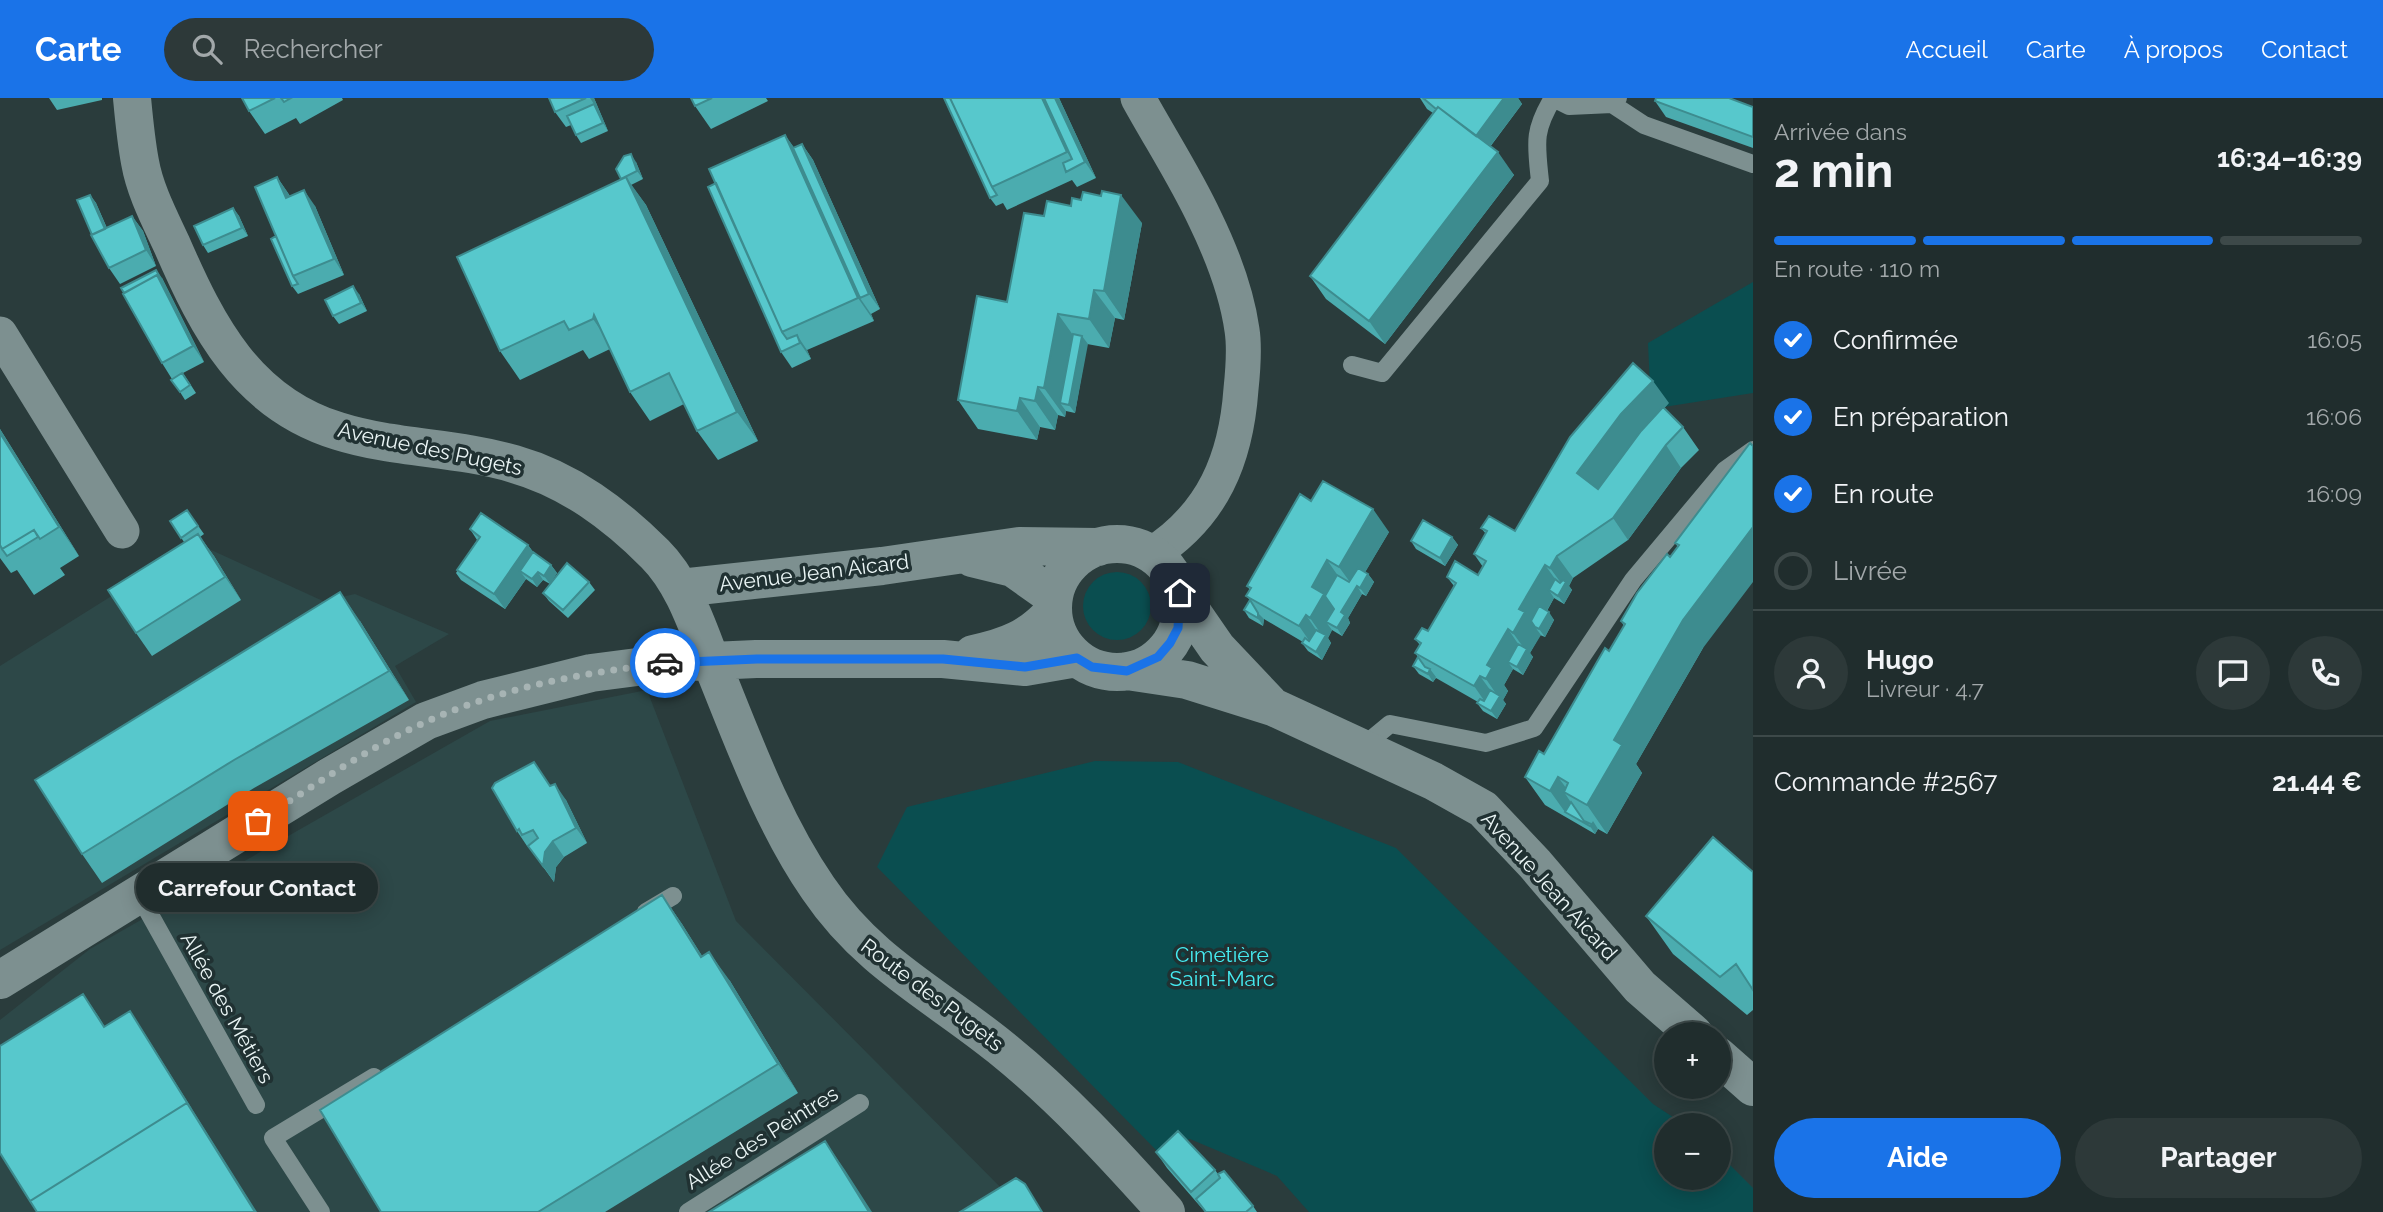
<!DOCTYPE html>
<html lang="fr">
<meta charset="utf-8">
<style>
body{margin:0;font-family:Raleway,sans-serif;background:#2d3939;color:#f1f3f6;height:100vh;display:flex;flex-direction:column;font-size:26px;white-space:nowrap}
*{box-sizing:border-box;margin:0}
p{font-size:23px;color:#a2a8aa}
.icon{flex:none;width:38px;height:38px;fill:none;stroke:currentColor;stroke-width:2;stroke-linecap:round;stroke-linejoin:round}
.map{position:relative;flex:1;overflow:hidden}
.drawer{display:flex;flex-direction:column;background:#202d2d;width:630px}
.drawer>*{flex:none}
.controls{position:absolute;left:1654px;top:924px;display:grid;gap:14px}
.controls a{display:grid;place-items:center;width:77px;height:77px;border-radius:50%;background:#202d2d;box-shadow:0 4px 18px #0003,0 0 0 2px #3d4949;font-size:35px}
.pin{position:absolute;display:grid;place-items:center;width:60px;height:60px;color:#fff;margin:-30px;border-radius:14px;box-shadow:0 4px 10px #0006}
.courier{position:absolute;display:grid;place-items:center;width:70px;height:70px;margin:-35px;border:5px solid #1a73e8;border-radius:50%;background:#fff;color:#222;box-shadow:0 2px 9px #0007}
.bubble{position:absolute;height:49px;border-radius:24px;background:#202d2d;box-shadow:0 4px 18px #0003,0 0 0 2px #3d4949;font-size:23px;font-weight:700;line-height:49px;text-align:center}
.summary em{font-style:normal;font-weight:700}
.summary div{display:flex;flex-direction:column-reverse}
.summary{display:flex;align-items:center;justify-content:space-between;height:119px;padding:0 21px}
h1{font-size:46px;font-weight:700;line-height:52px}
.bar{display:grid;grid-template-columns:repeat(4,1fr);gap:10px 7px;align-content:center;height:84px;padding:0 21px}
.bar i{height:9px;border-radius:5px;background:#3d4949}
.bar .selected{background:#1a73e8}
.bar p{grid-column:span 4}
.line{display:flex;align-items:center;gap:18px;padding:0 21px;border-top:2px solid #3d4949}
.line div{flex:1}
.round{display:grid;place-items:center;flex:none;width:74px;height:74px;border-radius:37px;background:#2d3939}
ol{padding:0 21px;list-style:none}
li{display:flex;align-items:center;gap:21px;height:77px}
li p{margin-inline-start:auto}
li .icon{padding:7px;border-radius:50%;background:#1a73e8;color:#fff;stroke-width:4}
li:last-child{color:#a2a8aa}
li i{width:38px;height:38px;border:4px solid #3d4949;border-radius:50%}
.primary-button{display:flex;gap:14px;margin-top:auto;padding:14px 21px}
.primary-button a{flex:1;height:80px;border-radius:42px;background:#1a73e8;color:#fff;font-size:28px;font-weight:700;line-height:80px;text-align:center}
.primary-button a+a{background:#2d3939;color:#f1f3f6}
header{display:flex;align-items:center;gap:42px;box-sizing:border-box;height:98px;padding:0 35px;background:#1a73e8;color:#fff}
header strong{font-size:33px}
nav{display:flex;gap:38px;margin-inline-start:auto;font-size:24px}
.search{width:490px;height:63px;background:#2d3939;display:flex;align-items:center;gap:18px;box-sizing:border-box;padding:0 24px;border-radius:38px;color:#a2a8aa;font-size:26px}
main{display:flex;flex:1;min-height:0}
.map>svg:first-child{display:block}
</style>
<header>
<strong>Carte</strong>
<div class="search"><svg class="icon" aria-label="search" viewBox="0 0 24 24"><circle cx="10" cy="10" r="6"/><path d="M15 15l6 6"/></svg>Rechercher</div>
<nav><a>Accueil</a><a>Carte</a><a>À propos</a><a>Contact</a></nav>
</header>
<main>
<div class="map">
<svg width="1753" height="1114" viewBox="0 0 1753 1114">
<rect width="100%" height="100%" fill="#2a3c3c"/>
<!-- built -->
<path fill="#2d4848" d="M196 445 323 503 355 496 449 536 395 568 416 604 0 852V568Z
M647 592 736 823 1025 1114H0V922L90 851 490 623Z"/>
<!-- green -->
<path fill="#0a4e50" d="M1753 184V295L1651 311 1648 245Z
M1083 508a34 34 0 1 1 68 0a34 34 0 1 1-68 0Z
M1095 663 1178 664 1396 750 1653 1006 1685 1027H1666V1080H1718L1719 1056 1753 1090V1114H1309L1277 1078 1190 1041 1158 1054 877 769 907 709Z"/>
<g fill="none" stroke-linecap="round" stroke-linejoin="round">
<!-- lane -->
<path stroke="#7d9090" stroke-width="18" d="M1553 0 1569 8 1612 6 1618 0
M1612 6 1644 27 1753 66
M1352 267 1382 275 1540 83C1536 45 1533 33 1553 0
M1361 650 1390 626 1486 645 1534 630 1633 482 1725 372 1753 352
M139 797 256 1007
M646 814 673 798
M321 1114 273 1040 374 979
M688 1114 860 1005"/>
<!-- street -->
<path stroke="#7d9090" stroke-width="35" d="M1138 0C1160 40 1186 80 1205 121 1221 154 1237 196 1242 232 1245 251 1243 272 1241 291 1236 361 1213 417 1152 456
M0 236 122 433"/>
<!-- secondary -->
<path stroke="#7d9090" stroke-width="38" d="M132 0C134 21 136 43 140 64 145 93 160 121 172 147 208 230 247 305 338 333 395 351 457 349 514 366 570 382 615 416 655 456 687 488 700 538 717 578 746 650 774 726 818 790 868 864 933 895 1000 949 1061 998 1114 1056 1166 1114
M1053 510a64 64 0 1 1 128 0a64 64 0 1 1-128 0Z
M972 460 1013 470 1054 499
M680 490 882 468 1019 448 1098 449
M1179 495 1217 550 1269 605
M973 556C1007 549 1030 540 1053 514
M1127 573 1187 582 1273 609 1433 683 1483 711 1535 766 1640 889 1694 936
M0 882 329 679 426 623 483 602 591 575 668 565 756 561H943L1025 569 1077 560
M1718 958 1753 989"/>
</g>
<!-- wall -->
<path fill="#4bacaf" d="M49 0H102V2L57 12Z
M242 0H342L343 2 300 26 296 20 265 36 249 13Z
M549 0H594L608 33 581 45 576 37 571 27 566 29 555 14Z
M691 0H766L768 3 711 31 695 8Z
M944 0H1059L1096 80 1077 89 1072 82 1007 112 1003 105 996 108 990 100Z
M1420 0H1518L1522 6 1490 49 1514 77 1385 246 1326 201 1310 178 1433 15 1427 11Z
M1655 3 1753 9V50L1666 19Z
M785 37 794 50 802 46 813 62 880 211 871 216 874 223 807 252 811 261 792 270 781 254 716 85Z
M636 64 643 81 631 87 646 107 758 343 718 362 697 333 684 306 650 323 630 294 610 251 589 261 583 252 520 282 500 253 621 81Z
M277 79 290 98 315 108 344 177 298 196 292 188 276 138Z
M90 97 96 105 107 130 132 118 143 133 156 168 120 186 109 170 92 137Z
M1071 108 1142 125 1124 222 1115 220 1109 250 1087 246 1075 315 1066 313 1065 319 1058 317 1055 332 1040 329 1037 342 978 331 958 302 1007 204 1044 118Z
M233 110 239 118 248 138 208 155 203 147Z
M162 180 204 264 183 275 196 295 185 302 162 265Z
M359 196 367 213 339 226 333 218Z
M1669 305 1664 310 1683 329 1699 352 1681 370 1628 442 1573 480 1569 488 1572 492 1564 506 1554 500 1547 513 1554 522 1545 539 1540 537 1530 555 1533 559 1523 577 1513 571 1504 587 1508 593 1503 602 1506 606 1497 621 1483 613 1477 605 1478 604 1436 580 1433 584 1419 576 1413 568 1418 559 1415 555 1420 547 1415 541 1428 533 1454 488 1447 479 1478 477 1483 469 1474 456 1486 436 1481 430 1515 433Z
M0 331 79 458 60 470 65 477 34 497 17 472 11 475 0 460Z
M1750 345 1703 550 1636 666 1642 675 1607 736 1598 731 1595 736 1545 707 1525 679 1544 656 1609 553 1624 528 1621 523 1678 449 1675 445Z
M1311 403 1389 434 1365 474 1368 476 1374 484 1366 498 1362 496 1348 520 1350 525 1342 538 1332 532 1328 540 1331 545 1322 562 1308 553 1302 545 1303 544 1264 521 1263 528 1249 520 1244 512 1250 502 1246 498 1250 492 1247 488Z
M187 412 204 436 200 439 214 458 241 502 152 558 136 535 184 444 170 423Z
M470 431 528 447 533 454 551 467 557 475 550 486 543 482 537 489 526 481 505 511 461 482 456 475 477 442Z
M1452 439 1458 447 1445 468 1416 451 1411 443Z
M589 484 595 492 568 520 549 503 543 495Z
M360 523 409 602 254 690 102 785 82 756Z
M550 688 566 702 587 745 564 759 556 769 554 784 528 748 529 747 527 748 517 733Z
M1753 774V912L1747 917 1673 856 1646 818Z
M662 797 682 826 702 858 730 883 798 995 605 1114H381Z
M1156 1054 1215 1072 1218 1076 1253 1108 1257 1114H1205L1167 1070Z"/>
<!-- shaded-wall -->
<path fill="#3d8c8f" d="M590 0H594L608 33 603 25 594 6Z
M1042 0H1048L1077 68 1067 54Z
M1055 0H1059L1096 80 1085 64Z
M1504 0H1518L1522 6 1485 55 1474 40Z
M785 37 801 59 860 200 871 216 874 223 858 200Z
M802 46 813 62 880 211 869 196Z
M1498 54 1514 77 1385 246 1369 223Z
M631 56 636 64 643 81 637 73Z
M277 79 288 95 297 116 286 100Z
M626 79 646 107 758 343 737 314Z
M304 92 315 108 344 177 334 161Z
M90 97 96 105 114 147 109 139Z
M1121 97 1142 125 1124 222 1104 193Z
M233 110 239 118 248 138 242 130Z
M132 118 143 133 156 168 146 152Z
M156 172 162 180 204 264 193 248 157 177Z
M353 188 359 196 367 213 361 205Z
M1094 192 1115 220 1109 250 1089 221Z
M1058 216 1078 244 1060 305 1066 313 1065 319 1044 290Z
M594 217 613 250 593 221Z
M797 237 807 252 811 261 800 245Z
M1082 238 1088 246 1075 315 1069 307Z
M1653 283 1669 305 1637 339 1593 398 1577 375 1621 316Z
M1038 289 1058 317 1055 332 1035 303Z
M1020 300 1040 329 1037 342 1017 313Z
M0 331 79 458 59 429 0 335Z
M1666 347 1681 370 1628 442 1613 420Z
M1373 411 1389 434 1357 488 1362 496 1348 520 1350 525 1342 538 1337 530 1341 514 1355 491 1339 469Z
M1753 429V484L1703 550 1636 666 1642 675 1607 736 1587 707 1614 642 1683 522Z
M198 436 214 458 241 502 225 479Z
M1452 439 1458 447 1445 468 1440 460Z
M528 447 539 462 520 473 526 481 505 511 494 496Z
M1557 458 1573 480 1569 488 1572 492 1564 506 1558 498 1564 489 1550 470Z
M1327 462 1343 485 1340 518 1326 524 1332 532 1328 540 1331 545 1322 562 1316 554 1324 540 1310 520 1312 489Z
M551 467 557 475 550 486 544 478Z
M1545 467 1561 489 1549 492 1554 500 1537 530 1535 529 1541 537 1530 555 1533 559 1523 577 1517 569 1526 553 1513 535 1519 511Z
M538 474 543 482 537 489 532 481Z
M1368 476 1374 484 1366 498 1360 490Z
M340 494 360 523 409 602 389 573Z
M1549 514 1554 522 1545 539 1539 531Z
M1258 515 1264 521 1263 528 1258 520Z
M1306 517 1321 539 1315 551 1299 528Z
M1508 531 1523 553 1508 564 1513 571 1504 587 1508 593 1503 602 1506 606 1497 621 1491 613 1499 600 1486 581 1487 567Z
M1430 571 1436 579 1433 584 1428 576Z
M1480 578 1496 600 1490 611 1474 588Z
M1558 679 1572 698 1564 694 1576 712 1565 714 1550 693Z
M555 686 566 702 587 745 576 730Z
M1593 723 1598 731 1595 736 1590 728Z
M553 743 564 759 556 769 554 784 543 768 545 754Z
M662 797 682 826 721 888 701 859Z
M709 854 730 883 798 995 778 966Z
M83 896 99 919 119 952 104 929Z
M130 913 145 936 257 1114H255Z
M825 1043 845 1072 872 1114H869Z"/>
<!-- building -->
<path fill="#57c8cc" stroke="#3d8c8f" stroke-width="2" d="M242 0H275L249 13Z
M281 0H291L284 4Z
M549 0H586L555 14Z
M691 0H712L695 8Z
M944 0H950L992 89 997 97 990 100Z
M950 0H1042L1067 54 992 89Z
M1044 0H1055L1085 64 1066 74 1063 65 1072 61Z
M1423 0H1504L1476 38 1438 9 1436 11Z
M1656 0H1729L1753 9V39L1655 3Z
M594 6 603 25 576 37 567 18Z
M1438 9 1498 54 1369 223 1310 178Z
M785 37 858 200 782 234 709 71Z
M802 46 869 196 860 200 793 50Z
M631 56 637 73 621 81 616 71 624 58Z
M277 79 286 100 304 92 334 161 293 178 255 89Z
M626 79 737 314 697 333 669 275 630 294 594 217 593 221 569 232 564 223 500 253 457 159Z
M716 85 782 234 787 241 797 237 800 245 781 254 708 89Z
M1102 93 1121 97 1104 193 1094 192 1089 221 1058 216 1044 290 1038 289 1035 303 1020 300 1017 313 958 302 977 198 1007 204 1024 115 1044 118 1047 103 1071 108 1072 100 1081 102 1083 94 1101 98Z
M90 97 105 131 92 137 77 102Z
M233 110 242 130 203 147 194 128Z
M132 118 146 152 109 170 91 137Z
M276 138 293 178 298 186 292 188 271 141Z
M156 172 163 185 157 177 124 195 121 190Z
M157 177 193 248 162 265 123 196Z
M353 188 361 205 333 218 325 202Z
M1073 236 1082 238 1069 307 1060 305Z
M1633 265 1653 283 1621 316 1577 375 1598 391 1641 333 1663 309 1683 329 1666 347 1613 420 1557 458 1550 470 1545 467 1519 511 1525 514 1513 535 1508 531 1487 567 1492 570 1486 581 1480 578 1474 588 1415 555 1421 545 1415 541 1422 530 1428 533 1456 485 1447 479 1455 463 1478 477 1486 463 1474 456 1487 433 1481 430 1489 418 1515 433 1570 339Z
M182 275 190 287 180 294 171 282Z
M0 335 59 429 40 441 34 432 2 451 0 447Z
M1750 345 1753 348V429L1683 522 1614 642 1622 647 1587 707 1564 694 1568 685 1558 679 1550 693 1525 679 1539 653 1544 656 1605 550 1609 553 1625 526 1621 523 1637 495 1667 456 1670 459 1679 447 1675 445Z
M1323 383 1373 411 1339 469 1327 462 1312 489 1324 496 1310 520 1306 517 1299 528 1246 498 1251 490 1247 488 1300 396 1311 403Z
M187 412 198 428 181 440 170 423Z
M481 415 528 447 494 496 457 472 480 439 470 431Z
M1423 422 1452 439 1440 460 1411 443Z
M34 432 38 439 7 458 2 451Z
M198 436 225 479 136 535 108 492Z
M533 454 551 467 544 478 538 474 532 481 520 473Z
M567 465 589 484 563 512 543 495Z
M1358 470 1368 476 1360 490 1357 488 1341 514 1345 517 1337 530 1326 524 1334 511 1325 498 1337 477 1349 484Z
M1555 481 1560 485 1563 482 1566 484 1558 498 1549 492Z
M340 494 389 573 234 662 82 756 35 682Z
M1250 502 1258 515V520L1244 512Z
M1539 508 1549 514 1539 531 1535 529 1531 523Z
M1316 532 1326 537 1316 554 1302 545 1305 540 1309 543Z
M1518 546 1527 551 1517 569 1508 564Z
M1418 559 1425 569 1430 571 1428 576 1413 568Z
M1490 592 1500 598 1491 613 1477 605 1480 601 1484 603Z
M534 664 550 688 555 686 576 730 553 743 545 754 543 768 528 748 538 740 533 732 522 737 519 731 517 733 492 690 495 685Z
M1571 704 1584 723 1591 726 1590 728 1565 714Z
M1713 739 1753 774V892L1736 866 1720 879 1646 818Z
M662 797 701 859 709 854 778 966 538 1114H381L320 1012Z
M83 896 104 929 130 913 191 1011 187 1005 30 1103 0 1055V948Z
M187 1005 255 1114H37L30 1103Z
M1178 1033 1215 1072 1191 1094 1156 1054Z
M825 1043 869 1114H709Z
M1224 1073 1253 1108 1246 1114H1206L1196 1101 1220 1080 1218 1076Z
M1016 1080 1025 1086 1042 1114H960Z"/>
<g fill="none" stroke-linecap="round" stroke-linejoin="round">
<!-- done -->
<path stroke="#a7b4b4" stroke-width="7" stroke-dasharray="0 12.6" d="M258 723C313 689 368 649 428 623 503 589 584 575 665 565"/>
<!-- route -->
<path stroke="#1a73e8" stroke-width="9" d="M665 565 757 561H943L1025 569 1077 560 1092 569 1127 573 1158 559 1170 545 1178 530 1180 495"/>
</g>
<g text-anchor="middle" stroke-width="7" stroke-linejoin="round" paint-order="stroke">
<!-- street labels -->
<g font-size="21" fill="#eaf5f5" stroke="#203132">
<text transform="translate(430 351) rotate(12)" y="7">Avenue des Pugets</text>
<text transform="translate(814 475) rotate(-7)" y="7">Avenue Jean Aicard</text>
<text transform="translate(1549 788) rotate(48)" y="7">Avenue Jean Aicard</text>
<text transform="translate(932 897) rotate(37)" y="7">Route des Pugets</text>
<text transform="translate(227 910) rotate(61)" y="7">Allée des Métiers</text>
<text transform="translate(762 1040) rotate(-32)" y="7">Allée des Peintres</text>
</g>
<!-- park labels -->
<g font-size="21" fill="#45ebf1" stroke="#203132">
<text x="1222" y="864">Cimetière<tspan x="1222" dy="24">Saint-Marc</tspan></text>
</g>
</g>
</svg>
<div class="controls">
<a>+</a>
<a>−</a>
</div>
<div class="pin" style="left:258px;top:723px;background:#ea580c"><svg class="icon" aria-label="bag" viewBox="0 0 24 24"><path d="M5 8h14l-1 12H6zM9 8a3 3 0 0 1 6 0"/></svg></div>
<div class="pin" style="left:1180px;top:495px;background:#1f2937"><svg class="icon" aria-label="home" viewBox="0 0 24 24"><path d="M3 11l9-7 9 7M6 9v11h12V9"/></svg></div>
<div class="courier" style="left:665px;top:565px"><svg class="icon" aria-label="car" viewBox="0 0 24 24"><path d="M5 17H2v-5l4-1 3-4h7l3 4 3 1v5h-3M9 17h6M6 11h13"/><circle cx="7" cy="17" r="2"/><circle cx="17" cy="17" r="2"/></svg></div>
<div class="bubble" style="left:136px;top:765px;width:242px">Carrefour Contact</div>
</div>
<section class="drawer">
<div class="summary"><div><h1>2 min</h1><p>Arrivée dans</p></div><em>16:34–16:39</em></div>
<div class="bar"><i class="selected"></i><i class="selected"></i><i class="selected"></i><i></i><p>En route · 110 m</p></div>
<ol>
<li><svg class="icon" aria-label="check" viewBox="0 0 24 24"><path d="M5 12l5 5 9-10"/></svg>Confirmée<p>16:05</p></li>
<li><svg class="icon" aria-label="check" viewBox="0 0 24 24"><path d="M5 12l5 5 9-10"/></svg>En préparation<p>16:06</p></li>
<li><svg class="icon" aria-label="check" viewBox="0 0 24 24"><path d="M5 12l5 5 9-10"/></svg>En route<p>16:09</p></li>
<li><i></i>Livrée</li>
</ol>
<div class="line" style="height:126px"><a class="round"><svg class="icon" aria-label="person" viewBox="0 0 24 24"><circle cx="12" cy="8" r="4"/><path d="M4 21q1-7 8-7t8 7"/></svg></a><div><b>Hugo</b><p>Livreur · 4.7</p></div><a class="round"><svg class="icon" aria-label="chat" viewBox="0 0 24 24"><path d="M4 5h16v11H9l-5 4z"/></svg></a><a class="round"><svg class="icon" aria-label="phone" viewBox="0 0 24 24"><path d="M5 4h4l2 5-3 2q2 4 5 5l2-3 5 2v4C11 20 4 13 5 4z"/></svg></a></div>
<div class="line" style="height:91px"><div>Commande #2567</div><b>21.44 €</b></div>
<div class="primary-button"><a>Aide</a><a>Partager</a></div>
</section>
</main>
